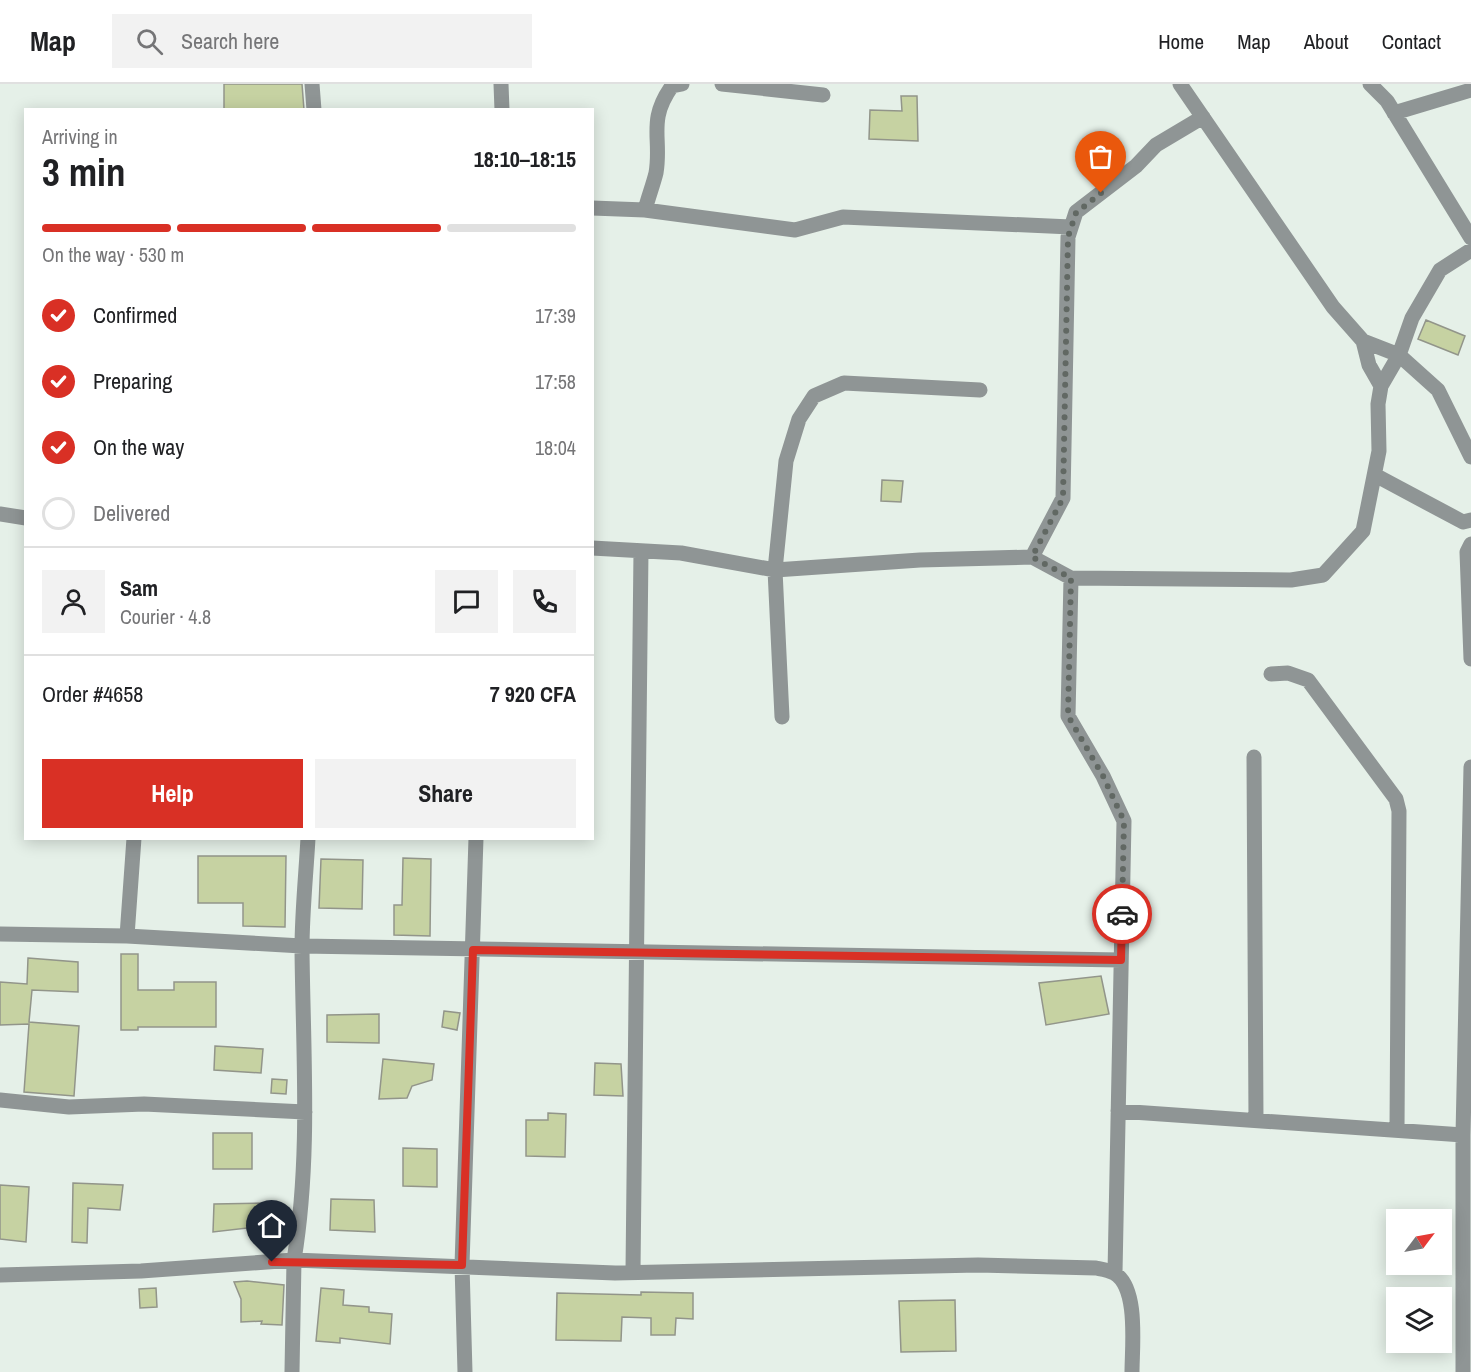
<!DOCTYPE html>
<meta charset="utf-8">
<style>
body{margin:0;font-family:"Archivo Narrow",sans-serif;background:#f2f2f2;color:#202124;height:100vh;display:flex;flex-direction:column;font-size:22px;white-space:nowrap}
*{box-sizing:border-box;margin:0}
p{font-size:20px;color:#757577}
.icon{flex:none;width:33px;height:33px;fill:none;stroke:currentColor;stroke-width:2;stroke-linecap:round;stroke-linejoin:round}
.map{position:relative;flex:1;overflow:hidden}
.details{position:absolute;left:24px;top:24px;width:570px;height:732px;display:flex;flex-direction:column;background:#fff;border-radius:0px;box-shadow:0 3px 15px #0003}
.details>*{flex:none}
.needle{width:39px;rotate:58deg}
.fabs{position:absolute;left:1386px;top:1125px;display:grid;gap:12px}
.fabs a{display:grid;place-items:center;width:66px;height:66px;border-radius:0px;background:#fff;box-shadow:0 3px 15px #0003;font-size:30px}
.pin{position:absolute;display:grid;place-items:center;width:51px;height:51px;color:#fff;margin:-62px -26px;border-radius:50% 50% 50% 0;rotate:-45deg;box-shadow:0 0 6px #0007}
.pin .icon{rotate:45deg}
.courier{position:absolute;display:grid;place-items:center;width:60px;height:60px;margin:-30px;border:4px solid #d93025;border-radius:50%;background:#fff;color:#222;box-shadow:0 2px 8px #0007}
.overview em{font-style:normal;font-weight:800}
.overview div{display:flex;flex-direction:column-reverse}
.overview{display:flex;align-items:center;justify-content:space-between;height:102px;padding:0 18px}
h1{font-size:39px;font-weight:800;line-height:45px}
.bar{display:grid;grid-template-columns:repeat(4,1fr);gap:9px 6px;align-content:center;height:72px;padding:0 18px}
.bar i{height:8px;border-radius:4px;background:#e0e0e0}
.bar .selected{background:#d93025}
.bar p{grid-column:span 4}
.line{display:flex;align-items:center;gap:15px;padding:0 18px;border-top:2px solid #e0e0e0}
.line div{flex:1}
.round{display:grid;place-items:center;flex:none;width:63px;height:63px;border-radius:0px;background:#f2f2f2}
ol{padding:0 18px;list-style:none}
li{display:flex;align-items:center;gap:18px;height:66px}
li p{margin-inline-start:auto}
li .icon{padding:6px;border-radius:50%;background:#d93025;color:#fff;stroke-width:4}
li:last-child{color:#757577}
li i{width:33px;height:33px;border:3px solid #e0e0e0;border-radius:50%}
.primary-button{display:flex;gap:12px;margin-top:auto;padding:12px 18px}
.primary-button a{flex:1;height:69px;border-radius:0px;background:#d93025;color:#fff;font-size:24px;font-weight:800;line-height:69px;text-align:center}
.primary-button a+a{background:#f2f2f2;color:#202124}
header{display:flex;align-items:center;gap:36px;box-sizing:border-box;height:84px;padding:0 30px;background:#fff;border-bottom:2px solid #e0e0e0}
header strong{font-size:28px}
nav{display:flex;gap:33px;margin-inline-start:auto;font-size:21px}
.search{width:420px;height:54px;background:#f2f2f2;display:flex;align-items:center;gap:15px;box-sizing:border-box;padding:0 21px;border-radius:0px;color:#757577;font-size:22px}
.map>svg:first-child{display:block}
</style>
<header>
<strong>Map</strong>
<div class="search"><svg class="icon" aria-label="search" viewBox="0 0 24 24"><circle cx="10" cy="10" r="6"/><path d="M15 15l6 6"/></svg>Search here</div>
<nav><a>Home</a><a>Map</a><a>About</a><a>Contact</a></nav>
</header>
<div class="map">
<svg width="1471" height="1288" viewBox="0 0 1471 1288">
<rect width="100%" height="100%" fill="#e5f0e8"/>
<!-- building -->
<path fill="#c6d2a2" stroke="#92958a" stroke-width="1.5" d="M224 0H302L304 26H224Z
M901 12H917L918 57 869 55 870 26 902 27Z
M1426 236 1465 252 1458 271 1418 255Z
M882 396 903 397 901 418 881 417Z
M198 772H286L285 843 243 842V819H198Z
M403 774 431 775 430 852 394 851V821H402Z
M321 775 363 776 362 825 319 824Z
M121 870H138V906H174V898H216V943H138V946H121Z
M28 874 78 878V908L32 906 29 938 79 942 74 1012 24 1008 29 940 0 941V898L27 900Z
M1101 892 1109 930 1046 941 1039 899Z
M444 927 460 929 457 946 442 943Z
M379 930V959L327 958V931Z
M215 962 263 965 261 989 214 986Z
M383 975 434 980 432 996 412 1002 407 1014 379 1015Z
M595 979 621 980 623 1012 594 1011Z
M272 995 287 996 286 1010 271 1009Z
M548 1029 566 1030 565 1073 526 1072V1036H548Z
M213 1049H252V1085H213Z
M403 1064 437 1065V1103L403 1102Z
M73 1099 123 1101 120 1126 88 1124 87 1159 72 1158Z
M0 1101 29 1103 26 1158 0 1155Z
M331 1115 374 1116 375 1148 330 1146Z
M266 1119 264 1142 213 1148 214 1120Z
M273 1143H286V1159L273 1158Z
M247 1197 284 1201 282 1241 261 1240 262 1237 241 1238V1215L234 1198Z
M156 1204 157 1223 140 1224 139 1205Z
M321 1204 344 1206 343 1221 369 1223V1228L392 1230 390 1260 340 1254V1259L316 1257Z
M641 1208 693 1209V1235L676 1234 675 1251H651V1234L622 1233 621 1257 556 1256 557 1209 641 1211Z
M955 1216 956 1267 901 1268 899 1217Z"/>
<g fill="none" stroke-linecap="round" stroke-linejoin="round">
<!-- minor -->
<path stroke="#8f9595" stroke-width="15" d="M312 0 314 26
M501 0 502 26
M722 0 823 11
M1180 0 1333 223 1363 257 1399 271 1438 306 1471 373
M1370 0 1387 17 1471 154
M1394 29 1471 6
M592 124 645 126 795 146 843 133 1071 143
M645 126C648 114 653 101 656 89 662 54 647 37 672 2L682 0
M1363 257 1369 281 1381 302
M1375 391 1463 438 1471 436
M0 430 26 434
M1471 460 1467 468 1471 575
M592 464 681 469 775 486 920 476 1032 473 1071 494 1068 632 1103 692 1124 737 1115 1189
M1032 473 1063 414 1068 153 1076 128 1136 82 1156 61 1203 33
M1071 494 1291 496 1323 491 1363 447 1379 367 1378 320 1381 302 1399 271 1412 234 1440 186 1471 166
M1271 590 1288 589 1308 596 1396 715 1399 727 1397 1046
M782 633 775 486 786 377 799 335 814 312 844 299 980 306
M1254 673 1256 1036
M308 754C306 791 302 828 302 865 303 969 311 1073 294 1176L615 1189 978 1181 1096 1184C1101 1185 1109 1186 1114 1189 1139 1203 1132 1263 1132 1288
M0 850 127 852 302 862 1121 876
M127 852 134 754
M0 1016 69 1023 144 1020 305 1028
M1118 1027 1463 1051
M633 1186 641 467
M0 1191 141 1187 294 1176 292 1288
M465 1288 462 1181 476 754
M1463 1288V1051L1471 683"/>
</g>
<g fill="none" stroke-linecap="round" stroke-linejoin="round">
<!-- done -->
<path stroke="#616863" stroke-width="6" stroke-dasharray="0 10.8" d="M1101 109 1076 129 1068 153 1063 414 1032 473 1071 494 1068 632 1103 692 1124 737 1122 830"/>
<!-- route -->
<path stroke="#d93025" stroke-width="8" d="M272 1178 462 1181 473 866 1121 876 1122 830"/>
</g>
</svg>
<div class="fabs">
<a><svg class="needle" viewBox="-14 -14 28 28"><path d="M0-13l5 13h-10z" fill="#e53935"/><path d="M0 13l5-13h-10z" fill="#757577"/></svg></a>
<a><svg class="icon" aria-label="layers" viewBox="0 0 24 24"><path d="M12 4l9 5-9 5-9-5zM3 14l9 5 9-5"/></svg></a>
</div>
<div class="pin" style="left:1101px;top:109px;background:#ea580c"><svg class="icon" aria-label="bag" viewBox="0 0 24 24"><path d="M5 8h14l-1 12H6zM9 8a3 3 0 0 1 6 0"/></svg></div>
<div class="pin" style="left:272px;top:1178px;background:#1f2937"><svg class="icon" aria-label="home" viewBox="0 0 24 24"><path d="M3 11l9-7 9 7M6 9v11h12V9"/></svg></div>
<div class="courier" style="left:1122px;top:830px"><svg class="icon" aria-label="car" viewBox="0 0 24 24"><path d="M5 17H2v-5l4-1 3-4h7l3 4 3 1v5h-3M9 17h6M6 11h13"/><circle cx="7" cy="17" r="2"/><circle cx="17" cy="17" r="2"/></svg></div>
<section class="details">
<div class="overview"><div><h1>3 min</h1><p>Arriving in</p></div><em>18:10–18:15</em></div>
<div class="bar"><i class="selected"></i><i class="selected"></i><i class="selected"></i><i></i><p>On the way · 530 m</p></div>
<ol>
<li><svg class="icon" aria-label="check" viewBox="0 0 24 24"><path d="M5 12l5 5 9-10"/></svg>Confirmed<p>17:39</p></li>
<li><svg class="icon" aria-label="check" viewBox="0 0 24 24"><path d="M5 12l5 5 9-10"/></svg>Preparing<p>17:58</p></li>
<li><svg class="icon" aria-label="check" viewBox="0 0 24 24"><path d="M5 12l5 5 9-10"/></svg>On the way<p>18:04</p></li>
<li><i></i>Delivered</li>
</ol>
<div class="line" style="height:108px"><a class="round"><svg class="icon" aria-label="person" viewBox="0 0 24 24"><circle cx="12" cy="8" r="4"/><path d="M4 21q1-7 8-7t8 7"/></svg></a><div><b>Sam</b><p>Courier · 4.8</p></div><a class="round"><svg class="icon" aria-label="chat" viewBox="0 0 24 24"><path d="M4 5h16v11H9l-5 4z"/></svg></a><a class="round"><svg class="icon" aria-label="phone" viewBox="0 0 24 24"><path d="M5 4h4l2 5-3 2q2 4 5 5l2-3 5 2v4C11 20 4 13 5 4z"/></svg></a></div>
<div class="line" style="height:78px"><div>Order #4658</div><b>7 920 CFA</b></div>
<div class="primary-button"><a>Help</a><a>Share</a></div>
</section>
</div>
